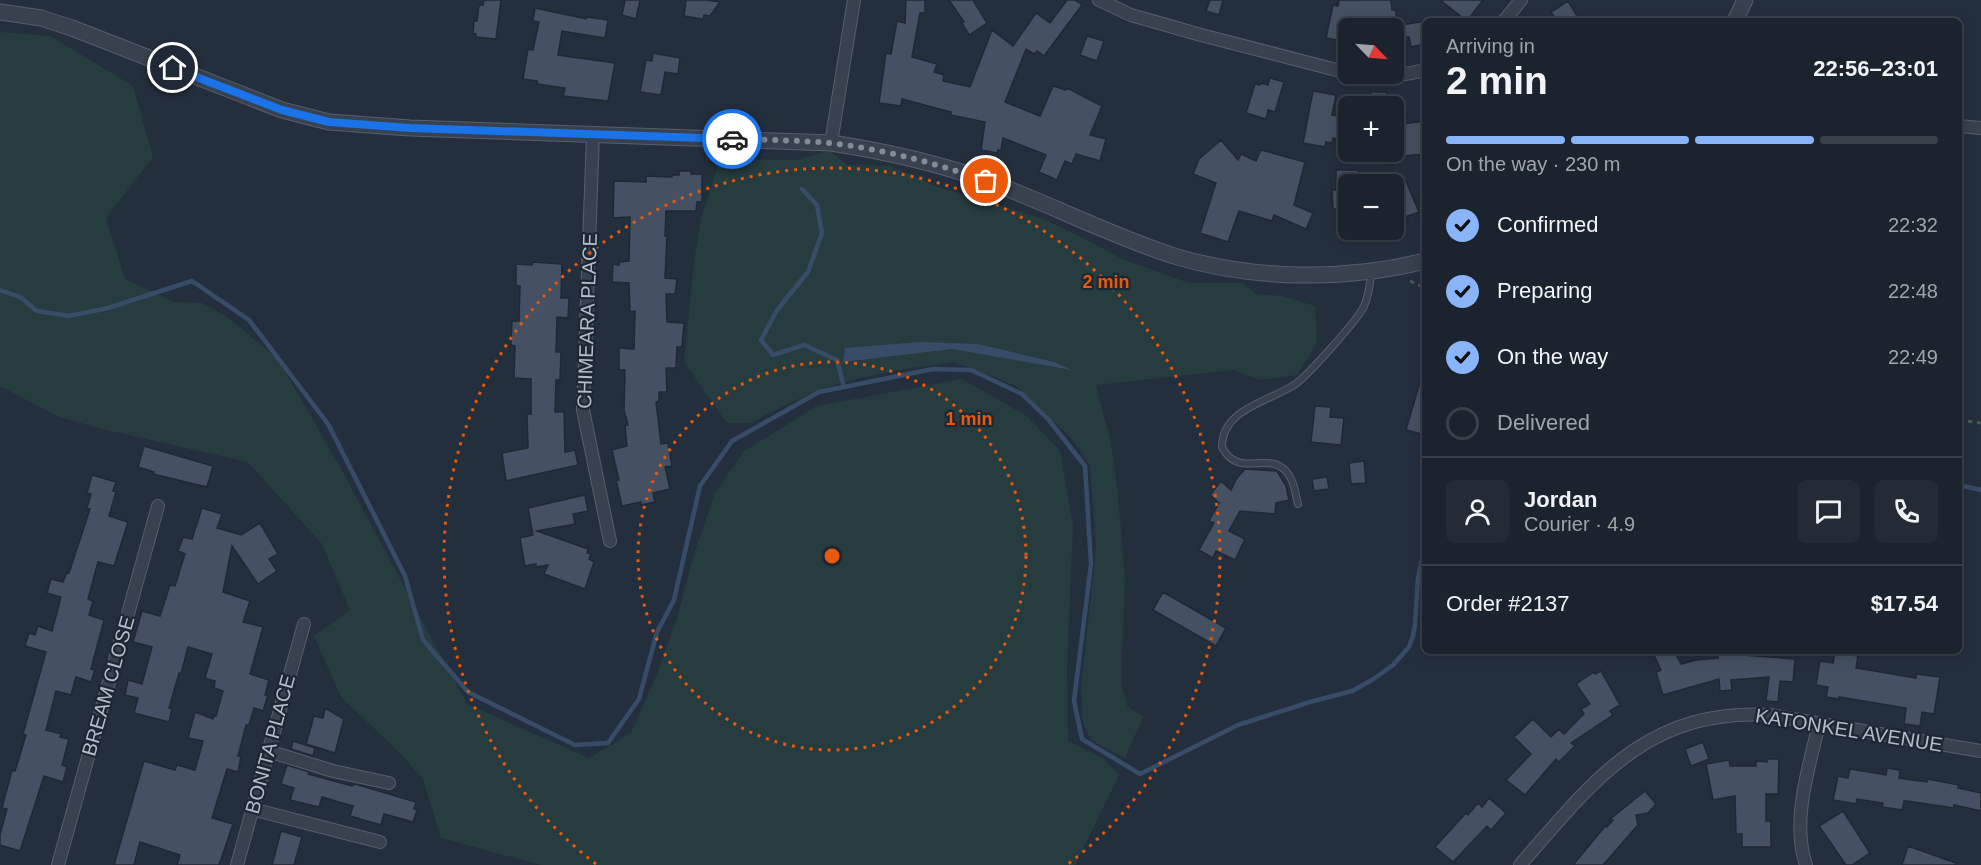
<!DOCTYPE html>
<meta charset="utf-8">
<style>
body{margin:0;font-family:Arial,sans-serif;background:#242b36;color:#f1f3f6;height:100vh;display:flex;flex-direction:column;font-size:22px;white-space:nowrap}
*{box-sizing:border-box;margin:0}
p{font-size:20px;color:#a0a4aa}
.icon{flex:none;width:33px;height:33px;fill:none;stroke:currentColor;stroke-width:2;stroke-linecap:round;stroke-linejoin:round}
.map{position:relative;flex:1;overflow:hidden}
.drawer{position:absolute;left:1422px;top:18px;width:540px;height:636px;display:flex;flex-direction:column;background:#1b232e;border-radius:9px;box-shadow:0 3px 15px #0003,0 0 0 2px #39404a}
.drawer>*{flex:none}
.needle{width:39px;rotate:115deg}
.controls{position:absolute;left:1338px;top:18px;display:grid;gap:12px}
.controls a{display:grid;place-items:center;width:66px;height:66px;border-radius:9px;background:#1b232e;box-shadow:0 3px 15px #0003,0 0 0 2px #39404a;font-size:30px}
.pin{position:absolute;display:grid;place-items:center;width:51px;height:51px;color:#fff;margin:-26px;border:3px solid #fff;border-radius:50%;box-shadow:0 2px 6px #0007}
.courier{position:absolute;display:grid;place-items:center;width:60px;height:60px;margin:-30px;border:4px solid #1a73e8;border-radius:50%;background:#fff;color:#222;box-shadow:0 2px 8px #0007}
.headline em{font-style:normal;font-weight:700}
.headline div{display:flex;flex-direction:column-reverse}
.headline{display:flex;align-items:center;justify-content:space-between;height:102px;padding:0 24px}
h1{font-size:39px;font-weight:700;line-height:45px}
.bar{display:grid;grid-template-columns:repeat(4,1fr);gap:9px 6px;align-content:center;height:72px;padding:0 24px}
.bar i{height:8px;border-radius:4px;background:#39404a}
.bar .current{background:#8ab4f8}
.bar p{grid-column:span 4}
.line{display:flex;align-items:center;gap:15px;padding:0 24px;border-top:2px solid #39404a}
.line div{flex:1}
.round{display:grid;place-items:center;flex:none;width:63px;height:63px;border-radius:9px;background:#242b36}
ol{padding:0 24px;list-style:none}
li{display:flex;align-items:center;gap:18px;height:66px}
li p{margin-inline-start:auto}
li .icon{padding:6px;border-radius:50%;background:#8ab4f8;color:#111;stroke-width:4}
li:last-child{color:#a0a4aa}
li i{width:33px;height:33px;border:3px solid #39404a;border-radius:50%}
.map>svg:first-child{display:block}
</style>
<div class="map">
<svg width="1981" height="865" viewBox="0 0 1981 865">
<rect width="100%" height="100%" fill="#242f3e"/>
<!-- green -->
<path fill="#263c3f" d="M0 32 50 36 133 86 153 157 106 218 125 279 174 302 202 303 227 317 277 358 339 465 467 704 589 758 631 733 657 674 677 618 693 557 714 495 743 452 817 406 962 379 1027 416 1060 451 1073 525 1067 669 1068 741 1104 759 1119 775 1075 865H541L441 838 423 779 400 753 341 697 314 636 350 610 322 544 248 462 102 429 59 417 2 387 0 388Z
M829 151 848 165 891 166 935 186 1041 218 1083 238 1122 259 1189 283H1243L1256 294 1282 296 1315 306 1317 343 1297 375 1260 380 1233 370 1096 385 1111 443 1118 496 1125 579 1121 683 1127 706 1143 717 1125 758 1091 740 1083 723 1081 689 1096 548 1090 465 1073 440 1016 386 954 362 892 371 839 383 794 401 750 423H727L684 362 694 262 701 219 720 159 796 160Z"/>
<!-- water -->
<path fill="#394c67" d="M919 342 978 344 1054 362 1072 370 952 349 843 362 845 348Z"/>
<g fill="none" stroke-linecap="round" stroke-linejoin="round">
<!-- stream -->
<path stroke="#394c67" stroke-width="4.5" d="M802 189 817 205 822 233 808 272 777 310 761 340 773 355 804 345 837 360 844 387
M0 290 20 297 37 311 69 316 108 308 192 281 249 320 328 424 405 576 423 640 468 692 575 745 608 743 639 699 657 632 674 600 700 486 732 441 819 392 933 369 971 370 1022 394 1048 419 1085 466 1091 564 1074 701 1082 739 1140 774 1238 725 1310 702 1352 691 1372 680 1393 665 1409 647 1413 636 1415 625 1418 578 1425 544
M1959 485 1981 490"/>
</g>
<!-- building -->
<path fill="#455162" stroke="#1f2835" stroke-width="1.5" d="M484 0H501L496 39 476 37V34L473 33 474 21H477L479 5H483Z
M625 0H640L636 19 622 15Z
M686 0H706L720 2 710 16 704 15 703 19 684 16Z
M906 0H925V13H920L912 57 937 64 934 72 944 75 943 81 970 87 992 30 1013 46 1036 13 1050 23 1067 0H1075L1082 5 1044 56 1037 51 1034 54 1026 49 1005 102 1040 116 1053 86 1066 90 1067 88 1102 106 1090 135 1106 139 1100 161 1076 154 1072 164 1065 161 1057 180 1039 172 1046 155 1003 138 1001 150H998L997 153 981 150 985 122 951 115V112L902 99 901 106 879 103 886 53 891 54 897 21 905 23Z
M949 0H973L987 23 969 35 962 23 964 22Z
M1210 0H1223L1219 15 1206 11Z
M1339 0H1391L1392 10H1396V26L1425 21V44L1411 47 1409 37H1394V28H1348V42L1326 38 1333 5 1338 6Z
M1440 0H1483L1467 21Z
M1568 1 1580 21H1557L1551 12Z
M535 8 586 19 587 17 608 20 605 38 562 31 558 55 615 63 608 101 563 96 565 88 537 84V81L523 79 528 49 533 50 539 22 533 21Z
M1087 36 1104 41 1097 61 1080 55Z
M653 53 680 58 678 74 665 72 661 95 640 92 646 60 652 61Z
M1270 78 1284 82 1275 112 1268 110 1266 119 1246 113 1255 84 1260 85 1261 83 1268 85Z
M1313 91 1336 95 1332 115 1348 117V140L1333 138 1332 143 1326 142 1325 147 1303 143Z
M1371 92H1386V106H1371Z
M1425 121V154L1394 157V125Z
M1221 140 1238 160 1241 154 1256 161 1261 150 1305 162 1294 205 1313 213 1306 229 1274 215 1272 221 1239 211 1228 242 1200 233 1216 183 1193 174 1199 159Z
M1336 170H1358V184H1348V209H1333L1332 190H1336Z
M679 171H691V174H702V202H697L696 211H666L665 236H667L665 278 677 279 675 294H666L667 322 684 323 682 347H677L676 368H666L667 392H659V401L656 402 661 444 668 443 672 466 665 467 670 489 653 493 655 502 641 505V502L622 506 616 480H619L612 450 627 446 625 426 628 425 624 410 625 370H619V348L634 349 635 311 630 312 629 283 612 282 613 264 619 265V262L629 261 630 217 613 218 614 181 646 182V176L672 177V175H679Z
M1406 181 1419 212 1400 219 1394 202V186Z
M533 262 562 264 561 298H569L568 318 557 317 556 352H561L560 380H556L555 412H564L565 452 575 450 578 465 506 481 502 453 528 448 527 414H531V379L514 378 515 346 511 345 512 321H519L520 286H516V264L532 265Z
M1422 375 1425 376V435L1406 430Z
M1315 406 1331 407 1330 417 1344 418 1341 445 1311 442Z
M144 446 213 466 207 487 153 474 154 472 138 467Z
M1364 461 1366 483 1351 484 1349 463Z
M1245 469 1277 471 1286 486 1289 500 1276 503 1275 514 1240 511 1229 531 1245 539 1235 560 1216 551 1213 558 1199 550 1214 523 1209 521 1219 503 1210 495 1221 481 1231 490 1237 478Z
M92 475 116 482 113 491 116 492 109 516 128 522 114 566 98 562 88 599 93 601 89 615 104 620 91 669 95 670 91 682 76 677 71 695 56 691 46 730 61 734 60 737 69 739 62 765 67 767 63 782 44 776 20 851 0 845V834L7 809 2 808 12 770 15 771 26 735 23 734 46 652 25 646 29 633 35 635 38 626 52 631 61 597 47 593 51 579 63 582 67 572 69 573 90 509 87 508 91 494 87 493Z
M1327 477 1329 489 1314 491 1312 479Z
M585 495 588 511 573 514 575 524 537 531 588 549 587 553 591 554 589 559 594 562 585 589 544 574 548 565 536 567V564L525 566 520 538 533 535 528 508Z
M202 508 222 514 217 528 241 535 260 523 278 554 269 559 277 571 258 584 232 546 223 592 250 601 243 622 263 627 250 674 269 680 265 695H268L263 711 254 708 249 725H246L238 756 241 757 238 772 227 769 212 818 233 824 219 865H177L180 855 140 842 134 865H114L144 761 175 770 177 765 195 770 203 741 188 738 195 712 213 719 214 715 216 716 223 691 214 688 215 681 205 678 212 654 188 647 181 674 179 673 169 708 172 709 169 722 134 713 138 698 125 695 128 680 142 684 152 647 133 642 142 611 160 616 170 585 175 586 185 554 178 551 183 537 192 539Z
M1163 592 1226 628 1216 646 1153 610Z
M1652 651H1674L1681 664 1696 660 1718 658V651H1742V655L1795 659 1793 682 1780 681 1778 702 1766 701 1769 677 1731 680 1732 690 1720 691 1719 679 1663 695 1656 672 1661 670Z
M1835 652 1858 656 1856 668 1916 678V674L1940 677 1934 714 1922 712 1920 726 1904 724 1906 708 1839 697V699L1826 697 1828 687 1816 685 1820 661 1833 663Z
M1601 671 1620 705 1610 711 1613 715 1571 743 1575 746 1559 762 1556 759 1525 795 1506 780 1531 754 1514 737 1533 719 1551 737 1559 729 1564 734 1584 714 1581 709 1590 704 1576 684 1594 672 1595 674Z
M325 708 344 719 335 753 306 744 314 716 323 718Z
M293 741 315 748 313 756 291 749Z
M1703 742 1709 759 1691 766 1685 749Z
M1767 759H1779L1778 794H1766V821H1771V847H1742V834H1736L1735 796 1713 800 1706 764 1729 760 1730 766H1756V761L1767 762Z
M287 765 309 772 308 774 352 786 355 784 416 802 414 809 417 810 413 822 384 814 381 825 350 816 353 806 322 797 319 807 290 800 294 788 281 784Z
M1887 768 1900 770 1899 778 1927 782 1928 779 1959 785 1958 788 1981 793V811L1954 805V808L1907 801H1904L1902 810 1882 807 1883 803 1857 799 1856 804 1833 800 1838 776 1848 778 1850 769 1886 775Z
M1645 791 1656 804 1648 813 1636 815 1638 825 1603 865H1573L1606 825 1607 827 1613 820H1609Z
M1489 798 1506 813 1491 830 1487 826 1453 862 1435 847 1466 813 1468 815 1478 803 1482 807Z
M1843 811 1870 853 1852 865H1846L1819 826Z
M281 831 302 837 294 865H272Z
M1908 846 1956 863 1955 865H1902Z"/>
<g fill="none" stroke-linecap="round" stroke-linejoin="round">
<!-- service casing -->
<g stroke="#565f6c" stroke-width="8">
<path id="service" d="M1298 504C1296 497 1295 488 1292 481 1276 443 1240 483 1222 447 1222 409 1268 402 1294 385 1305 379 1360 317 1364 306 1369 296 1370 282 1372 270"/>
</g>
<!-- minor casing -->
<g stroke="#565f6c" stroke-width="14">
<path id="minor" d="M1099 0 1131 15 1201 35 1348 73
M1504 21 1521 0
M1350 74C1374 78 1402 76 1425 70
M1959 126 1981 128
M593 134 583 410 610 541
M831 143 854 0
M268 751 333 771 389 783
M252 809 380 842
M58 865 158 506
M237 865 304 624
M1520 865C1593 781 1647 708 1770 715L1981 751
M1806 865C1791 821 1809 767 1819 724"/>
</g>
<!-- tertiary casing -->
<g stroke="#565f6c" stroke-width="17">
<path id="tertiary" d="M0 12 41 18 72 28 282 110 329 122 410 128 831 143C883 151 934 162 985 180 1048 203 1109 235 1174 256 1254 280 1345 281 1425 261
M1735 21 1745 0"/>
</g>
<!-- path -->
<path stroke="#44595c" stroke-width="3" stroke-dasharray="4.5 4.5" stroke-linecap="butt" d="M1410 281 1425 288
M1959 420 1981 423"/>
<!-- service -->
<use href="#service" stroke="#38414e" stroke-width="6"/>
<!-- minor -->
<use href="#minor" stroke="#38414e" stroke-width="12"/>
<!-- tertiary -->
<use href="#tertiary" stroke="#38414e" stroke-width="15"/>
</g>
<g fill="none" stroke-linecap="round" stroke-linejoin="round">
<!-- done -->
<path stroke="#828b98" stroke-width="6" stroke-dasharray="0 10.8" d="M732 139C765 140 797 140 829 143 883 149 935 163 986 181"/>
<!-- route -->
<path stroke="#1a73e8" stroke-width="8" d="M173 68 282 110 329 122 410 128 732 139"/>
</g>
<!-- distance rings -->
<g fill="none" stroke="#e8590c" stroke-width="3" stroke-dasharray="3 6">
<circle cx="832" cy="556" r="194"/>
<path d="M596 864A388 388 0 1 1 1068 864"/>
</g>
<g text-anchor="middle" stroke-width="4.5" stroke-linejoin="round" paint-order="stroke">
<!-- street labels -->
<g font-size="20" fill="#b4bcc9" stroke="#1d2633">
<text transform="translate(587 321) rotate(-88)" y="7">CHIMEARA PLACE</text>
<text transform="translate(108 686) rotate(-74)" y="7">BREAM CLOSE</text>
<text transform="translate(1849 730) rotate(9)" y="7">KATONKEL AVENUE</text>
<text transform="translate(270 744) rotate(-75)" y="7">BONITA PLACE</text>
</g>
</g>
<circle cx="832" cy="556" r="9" fill="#e8590c" stroke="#1d2633" stroke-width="3"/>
<g font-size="18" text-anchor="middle" font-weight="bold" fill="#e8590c" stroke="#1d2633" stroke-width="4.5" stroke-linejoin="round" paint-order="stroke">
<text x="1106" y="288">2 min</text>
<text x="969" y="425">1 min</text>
</g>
</svg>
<div class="controls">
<a><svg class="needle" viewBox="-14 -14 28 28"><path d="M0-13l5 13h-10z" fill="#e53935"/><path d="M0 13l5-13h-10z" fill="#a0a4aa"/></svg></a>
<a>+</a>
<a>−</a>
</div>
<div class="pin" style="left:986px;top:181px;background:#ea580c"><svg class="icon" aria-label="bag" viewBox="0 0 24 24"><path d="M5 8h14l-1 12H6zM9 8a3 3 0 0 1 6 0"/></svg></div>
<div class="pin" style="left:173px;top:68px;background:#1f2937"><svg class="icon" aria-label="home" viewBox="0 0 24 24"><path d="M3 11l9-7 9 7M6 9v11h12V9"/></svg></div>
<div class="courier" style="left:732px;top:139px"><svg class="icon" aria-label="car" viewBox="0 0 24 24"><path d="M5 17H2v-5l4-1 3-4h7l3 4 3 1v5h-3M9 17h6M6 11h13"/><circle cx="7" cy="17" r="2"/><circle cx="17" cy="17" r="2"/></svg></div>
<section class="drawer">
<div class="headline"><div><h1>2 min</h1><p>Arriving in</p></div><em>22:56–23:01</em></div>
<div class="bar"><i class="current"></i><i class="current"></i><i class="current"></i><i></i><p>On the way · 230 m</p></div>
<ol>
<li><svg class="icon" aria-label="check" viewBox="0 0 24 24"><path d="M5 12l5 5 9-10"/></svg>Confirmed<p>22:32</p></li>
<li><svg class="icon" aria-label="check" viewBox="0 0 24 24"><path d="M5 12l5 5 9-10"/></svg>Preparing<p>22:48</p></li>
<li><svg class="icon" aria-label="check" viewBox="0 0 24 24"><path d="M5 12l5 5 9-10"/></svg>On the way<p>22:49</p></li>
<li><i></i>Delivered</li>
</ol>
<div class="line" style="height:108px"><a class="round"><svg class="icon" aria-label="person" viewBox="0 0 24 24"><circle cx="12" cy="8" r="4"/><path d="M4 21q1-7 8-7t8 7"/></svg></a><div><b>Jordan</b><p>Courier · 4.9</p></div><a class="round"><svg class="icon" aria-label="chat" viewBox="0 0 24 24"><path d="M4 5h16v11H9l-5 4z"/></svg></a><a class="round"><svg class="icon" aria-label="phone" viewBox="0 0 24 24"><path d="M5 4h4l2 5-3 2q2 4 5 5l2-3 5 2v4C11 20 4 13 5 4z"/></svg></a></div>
<div class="line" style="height:78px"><div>Order #2137</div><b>$17.54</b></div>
</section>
</div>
